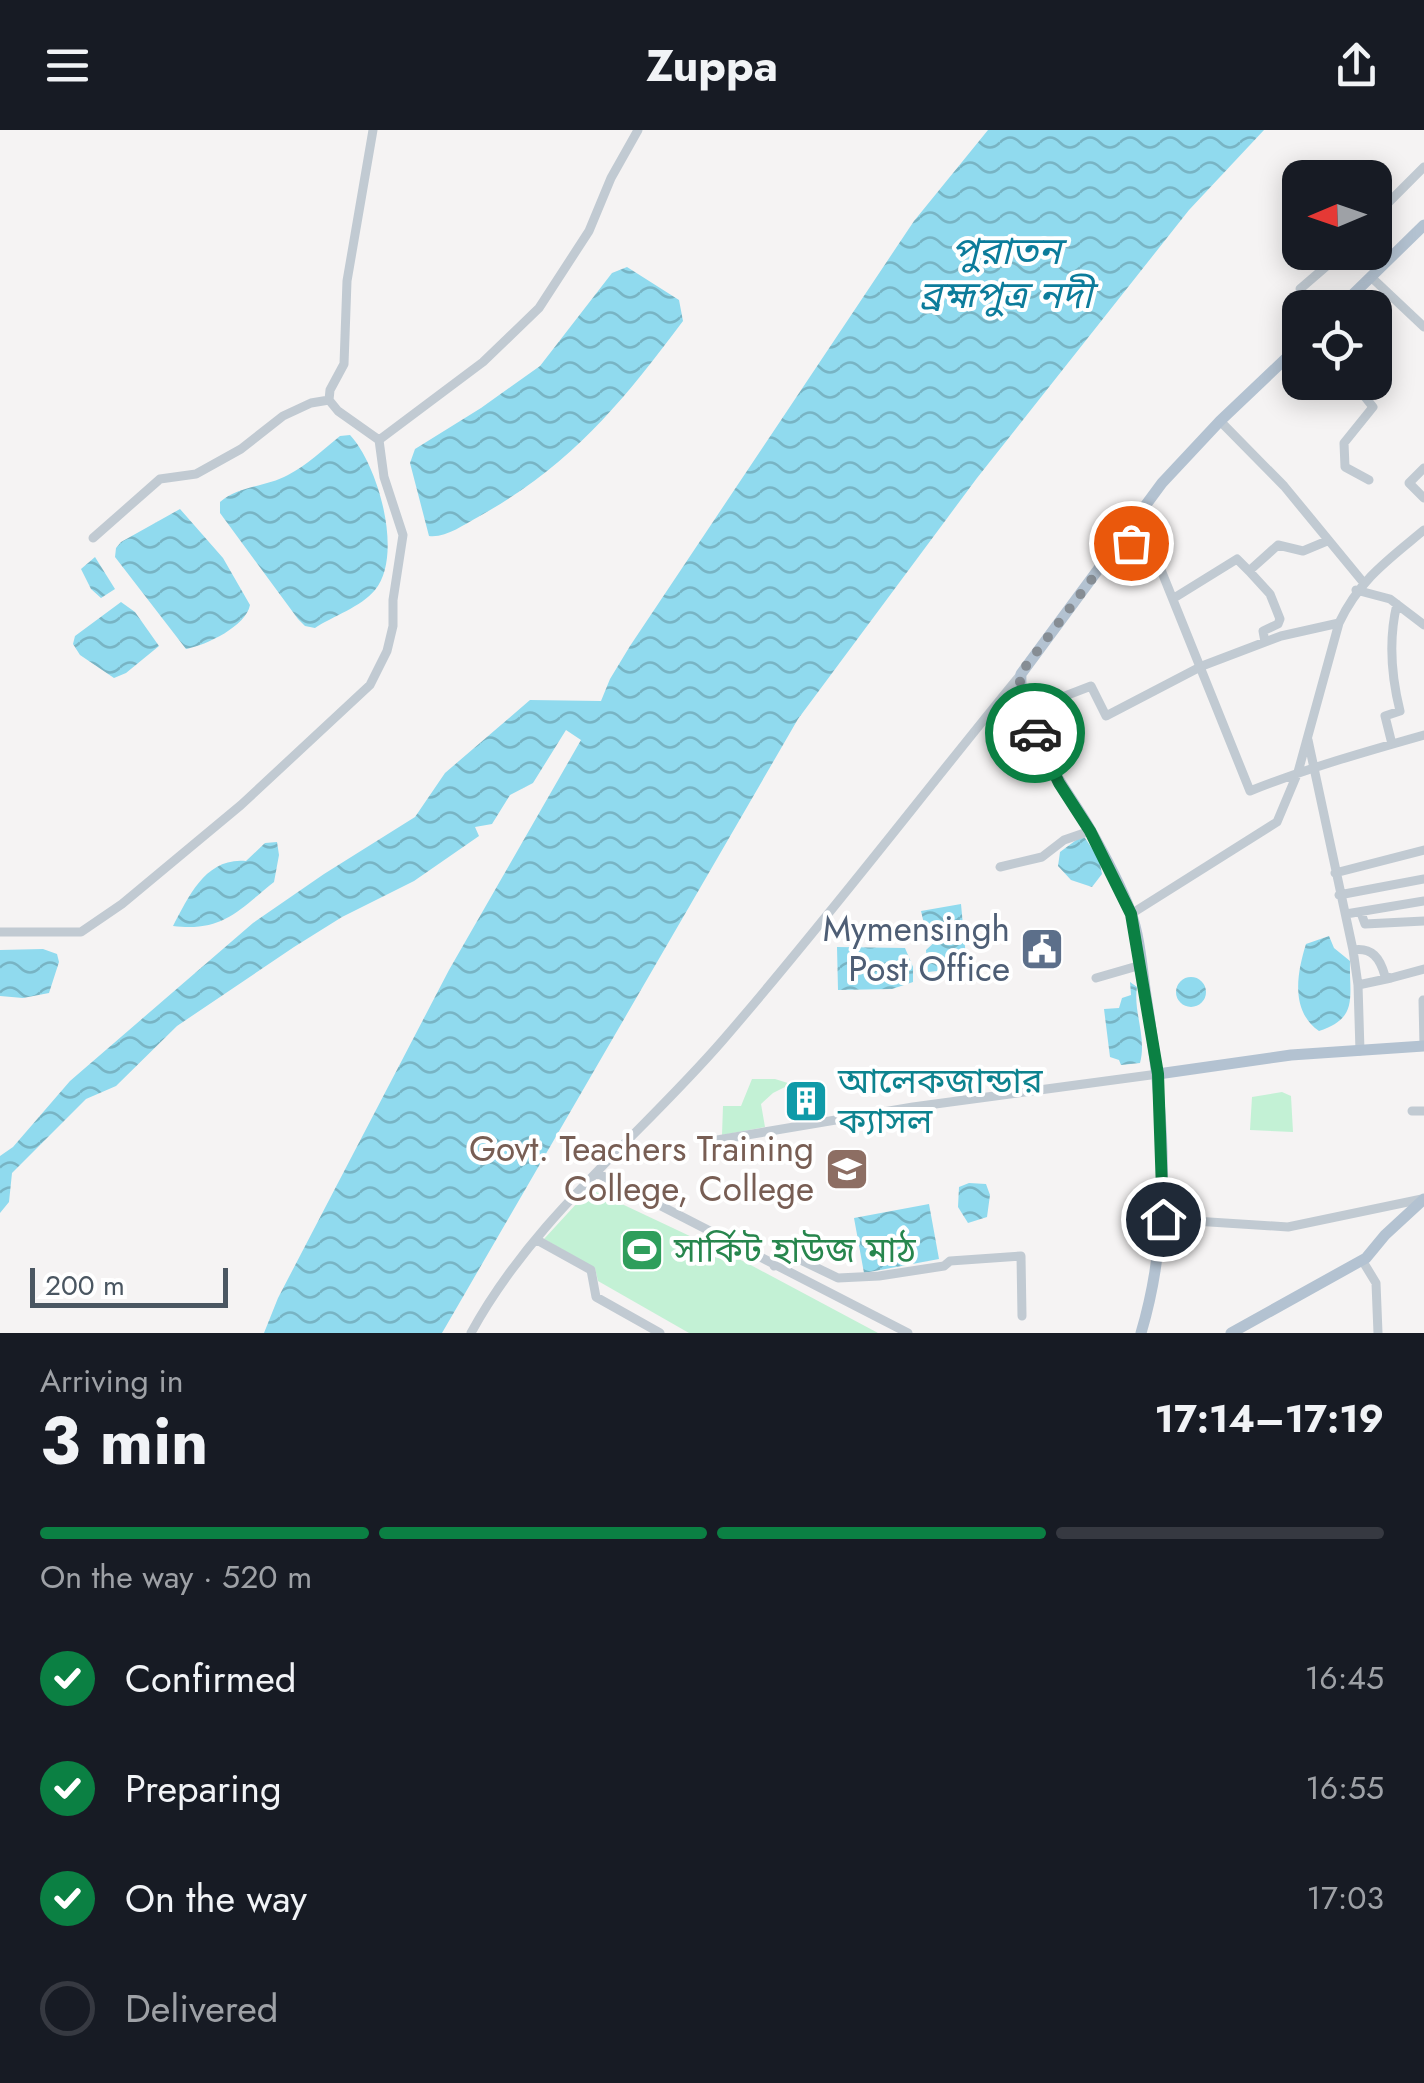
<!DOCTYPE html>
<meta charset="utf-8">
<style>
body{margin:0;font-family:Jost,"Noto Sans Bengali",sans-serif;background:#242831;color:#f1f3f6;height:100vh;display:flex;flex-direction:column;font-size:38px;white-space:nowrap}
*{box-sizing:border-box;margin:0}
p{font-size:32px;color:#9ea1a6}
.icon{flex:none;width:55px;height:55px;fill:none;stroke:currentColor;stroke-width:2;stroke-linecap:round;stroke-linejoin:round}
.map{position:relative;height:1203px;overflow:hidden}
.details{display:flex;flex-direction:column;background:#171b24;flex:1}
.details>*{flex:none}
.needle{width:65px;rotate:268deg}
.buttons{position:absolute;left:1282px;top:30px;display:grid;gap:20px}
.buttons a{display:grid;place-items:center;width:110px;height:110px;border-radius:20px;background:#171b24;box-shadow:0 5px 25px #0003;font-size:50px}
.scale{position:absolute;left:30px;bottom:25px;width:198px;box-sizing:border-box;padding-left:10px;border:5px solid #4a5661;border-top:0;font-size:28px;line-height:35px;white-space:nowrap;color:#4a5661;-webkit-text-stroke:8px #fff;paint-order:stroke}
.pin{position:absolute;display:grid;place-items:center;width:85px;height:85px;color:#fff;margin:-42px;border:5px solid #fff;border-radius:50%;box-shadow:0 2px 10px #0007}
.courier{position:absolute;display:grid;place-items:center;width:100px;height:100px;margin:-50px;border:8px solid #0b8043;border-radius:50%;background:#fff;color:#222;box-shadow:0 2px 12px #0007}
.head em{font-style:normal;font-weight:700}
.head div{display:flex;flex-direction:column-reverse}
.head{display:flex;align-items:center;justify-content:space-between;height:170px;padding:0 40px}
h1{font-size:65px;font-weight:700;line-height:75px}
.bar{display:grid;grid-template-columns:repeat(4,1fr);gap:15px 10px;align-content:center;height:120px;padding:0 40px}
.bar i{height:12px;border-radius:8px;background:#363941}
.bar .current{background:#0b8043}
.bar p{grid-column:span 4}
ol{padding:0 40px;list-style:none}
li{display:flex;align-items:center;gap:30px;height:110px}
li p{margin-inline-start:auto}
li .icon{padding:10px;border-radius:50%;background:#0b8043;color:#fff;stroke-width:4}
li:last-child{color:#9ea1a6}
li i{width:55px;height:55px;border:5px solid #363941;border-radius:50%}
header{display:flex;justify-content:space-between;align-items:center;height:130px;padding:0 40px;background:#171b24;font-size:45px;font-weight:700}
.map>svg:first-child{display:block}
</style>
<header><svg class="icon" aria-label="menu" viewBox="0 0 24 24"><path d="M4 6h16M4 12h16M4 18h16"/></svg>Zuppa<svg class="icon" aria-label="share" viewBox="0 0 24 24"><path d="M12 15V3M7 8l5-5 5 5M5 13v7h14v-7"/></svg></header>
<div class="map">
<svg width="1424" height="1203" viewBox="0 0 1424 1203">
<defs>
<pattern id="water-waves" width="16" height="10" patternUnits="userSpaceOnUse" patternTransform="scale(2.5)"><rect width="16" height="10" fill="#90daee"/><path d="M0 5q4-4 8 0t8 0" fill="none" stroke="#78b4c4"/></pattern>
</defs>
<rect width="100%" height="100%" fill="#f5f3f3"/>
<!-- green -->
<path fill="#c3f1d5" d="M752 949H775L791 954 773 963 761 974 765 997 722 1005 723 976H741Z
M1282 962 1291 966 1293 1002 1250 1000 1252 967Z
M590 1059 745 1132 878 1203H689L598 1151 595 1138 544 1109Z"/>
<!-- water -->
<path fill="url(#water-waves)" d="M988 0H1264L1189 80 977 348 798 589 442 1203H264L278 1168 449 840 581 610 566 600 533 653 510 665 492 694 475 697 479 706 414 751 342 787 294 817 177 896 116 956 86 969 12 1043 9 1072 0 1083V1026L13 1017 70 951 253 793 324 744 415 687 445 643 530 570 601 571 610 549 630 516 914 91Z
M627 137 679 170 683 191C620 275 571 335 478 387 463 395 446 408 429 406L410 333 415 319 481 278 540 236 612 143Z
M350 305C378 335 404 425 375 460 361 477 333 486 315 498L305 496 298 489 220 383V372C238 356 266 357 288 345 307 335 323 320 340 306Z
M180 379 223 428 250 475C246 496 207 515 186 519L115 427 116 418 121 412Z
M95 427 115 459 101 468 91 459 81 439Z
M121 472 135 482 159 516 126 543 114 548 80 525 73 514 75 506Z
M1083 705 1099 729 1102 744 1092 757 1071 750 1058 736 1060 722Z
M277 712 279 725 274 752C238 781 222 802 173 796 189 766 206 727 246 731L265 713Z
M961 774 967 838 928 842 926 820 938 809 925 798 921 781Z
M1329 806 1334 818 1350 831C1349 867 1359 888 1319 901 1290 881 1297 843 1306 814Z
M837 817 905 818 913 837V852L892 859 838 860Z
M43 819 57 824 59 832 49 863 23 868 0 866V820Z
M1176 862a15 15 0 1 1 30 0a15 15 0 1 1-30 0Z
M1130 852 1137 857C1133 882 1147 907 1140 933L1121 935 1119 930 1110 927 1104 879 1119 878 1122 868 1131 865Z
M969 1053 986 1054 990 1065 987 1087 968 1093 958 1077 959 1057Z
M929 1074 939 1129 864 1143 854 1088Z"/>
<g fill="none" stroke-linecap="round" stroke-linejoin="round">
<!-- minor -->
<path stroke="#c1cad2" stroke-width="9" d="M373 0 347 151 344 234 330 260 329 270 338 281 379 310
M1375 86 1424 37
M1371 147 1424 197
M1316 178 1300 159 1337 127 1335 122
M1353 252 1373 277 1344 313 1345 337 1369 350
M1220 291 1284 356 1363 452
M1424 338 1409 353 1424 368
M1123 407 1159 435 1250 661C1308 638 1364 622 1424 605
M93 408 160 349 196 344 241 319 283 286 311 273 329 270
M1356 460 1390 469 1424 495
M1174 468 1237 429 1249 441
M1265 512 1263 501 1278 494 1280 489 1270 464 1249 441 1278 415 1303 421 1327 411
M1026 581 1091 556 1106 586 1202 536 1281 506 1339 493
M1308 610 1353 820 1358 855 1360 921
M1392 614 1385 586 1400 581C1392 549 1388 511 1397 474
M1000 737 1042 727 1064 710 1090 701
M1335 743 1424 720
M1339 765 1424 749
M1361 783 1365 794 1424 791
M1131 784 1277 692 1298 642 1339 493C1360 449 1388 430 1424 400
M1346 784 1424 771
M0 802H81L122 774 241 675 370 555 387 521 393 496V470L403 405 384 347 379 310 483 232 539 178 589 101 611 48 638 0
M1353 820C1372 817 1380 828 1385 846L1391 848 1424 839
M1096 848 1141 835
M1358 855 1391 848
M1423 870 1424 916
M1412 981H1424
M717 1010 913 977 1158 944
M597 1043 908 1203
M1163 1089 1288 1097 1422 1069
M537 1110 591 1140 596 1167 660 1203
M1362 1130 1376 1153 1378 1203
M774 1136 782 1121 838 1148 879 1146 944 1136 950 1131 1021 1126 1022 1186
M471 1203C532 1090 640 1006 723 910 826 791 921 666 1021 544"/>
<!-- major -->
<path stroke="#b3c2d1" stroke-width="11" d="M1339 178 1424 95
M1158 944 1291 925 1424 916
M1141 1203C1173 1096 1164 982 1147 872 1142 843 1141 810 1131 783 1120 753 1103 722 1087 694 1060 649 1018 599 1021 544L1162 353 1220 291 1300 215
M1231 1203 1366 1128 1385 1105 1424 1069"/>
</g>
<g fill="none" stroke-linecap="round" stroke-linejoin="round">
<!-- done -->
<path stroke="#868d94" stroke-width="10" stroke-dasharray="0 18" d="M1035 603 1020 564V544L1123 408 1131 413"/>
<!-- route -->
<path stroke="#0b8043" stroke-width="12" d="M1035 603 1059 653 1090 701 1131 784 1158 944 1163 1089"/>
</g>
<!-- icons -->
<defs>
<g id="civic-square" transform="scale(2.25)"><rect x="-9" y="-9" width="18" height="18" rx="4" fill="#5c6f8a" stroke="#fff"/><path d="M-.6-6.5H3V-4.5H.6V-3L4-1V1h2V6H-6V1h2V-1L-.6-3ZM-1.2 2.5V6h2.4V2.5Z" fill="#fff"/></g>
<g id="building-square" transform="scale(2.25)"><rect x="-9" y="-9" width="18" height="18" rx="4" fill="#0f9aa8" stroke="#fff"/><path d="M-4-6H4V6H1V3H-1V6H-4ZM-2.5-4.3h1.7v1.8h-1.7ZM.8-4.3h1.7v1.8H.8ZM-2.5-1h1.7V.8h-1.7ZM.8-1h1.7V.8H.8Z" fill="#fff"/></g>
<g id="university-square" transform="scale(2.25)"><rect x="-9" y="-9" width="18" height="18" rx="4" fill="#8d6e63" stroke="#fff"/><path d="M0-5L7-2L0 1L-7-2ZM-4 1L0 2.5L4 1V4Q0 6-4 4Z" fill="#fff"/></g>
<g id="stadium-square" transform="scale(2.25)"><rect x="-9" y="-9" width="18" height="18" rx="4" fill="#2e9e5b" stroke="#fff"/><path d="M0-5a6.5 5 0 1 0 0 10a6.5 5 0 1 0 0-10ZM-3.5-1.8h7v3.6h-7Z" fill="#fff"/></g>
</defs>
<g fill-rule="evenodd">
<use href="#civic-square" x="1042" y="819"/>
<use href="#building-square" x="806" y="971"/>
<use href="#university-square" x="847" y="1039"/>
<use href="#stadium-square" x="642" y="1120"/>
</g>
<g text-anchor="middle" stroke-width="8" stroke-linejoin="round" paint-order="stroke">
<!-- service labels -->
<g font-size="35" fill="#4e5e75" stroke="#fff" text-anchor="end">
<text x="1010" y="811">Mymensingh<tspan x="1010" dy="40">Post Office</tspan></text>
</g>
<!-- culture labels -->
<g font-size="35" fill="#0d838f" stroke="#fff" text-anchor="start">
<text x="838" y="963">আলেকজান্ডার<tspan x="838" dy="40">ক্যাসল</tspan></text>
</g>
<!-- education labels -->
<g font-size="35" fill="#785e54" stroke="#fff" text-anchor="end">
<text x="814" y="1031">Govt. Teachers Training<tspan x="814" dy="40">College, College</tspan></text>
</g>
<!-- leisure labels -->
<g font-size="35" fill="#27864d" stroke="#fff" text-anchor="start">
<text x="674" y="1132">সার্কিট হাউজ মাঠ</text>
</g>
<!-- water labels -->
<g font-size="38" font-style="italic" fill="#0c7c9b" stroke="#fff">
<text x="1006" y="134">পুরাতন<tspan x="1006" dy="44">ব্রহ্মপুত্র নদী</tspan></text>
</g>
</g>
</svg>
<div class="buttons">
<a><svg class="needle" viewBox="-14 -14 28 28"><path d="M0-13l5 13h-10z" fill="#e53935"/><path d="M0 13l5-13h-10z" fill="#9ea1a6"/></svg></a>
<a><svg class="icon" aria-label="locate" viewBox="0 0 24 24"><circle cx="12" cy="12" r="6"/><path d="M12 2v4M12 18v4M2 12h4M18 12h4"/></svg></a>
</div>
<div class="scale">200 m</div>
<div class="pin" style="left:1131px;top:413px;background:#ea580c"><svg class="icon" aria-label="bag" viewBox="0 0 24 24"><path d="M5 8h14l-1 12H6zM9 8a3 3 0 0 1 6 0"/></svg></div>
<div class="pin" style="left:1163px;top:1089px;background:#1f2937"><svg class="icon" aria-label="home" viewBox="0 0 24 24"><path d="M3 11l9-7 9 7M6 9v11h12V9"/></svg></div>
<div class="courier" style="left:1035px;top:603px"><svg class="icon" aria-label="car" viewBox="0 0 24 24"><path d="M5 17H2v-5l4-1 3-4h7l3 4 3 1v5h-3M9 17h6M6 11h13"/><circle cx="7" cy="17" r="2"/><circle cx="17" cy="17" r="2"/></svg></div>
</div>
<section class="details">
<div class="head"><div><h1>3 min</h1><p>Arriving in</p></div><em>17:14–17:19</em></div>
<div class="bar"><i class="current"></i><i class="current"></i><i class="current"></i><i></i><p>On the way · 520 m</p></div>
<ol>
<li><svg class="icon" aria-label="check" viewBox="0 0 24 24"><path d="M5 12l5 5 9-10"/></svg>Confirmed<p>16:45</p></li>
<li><svg class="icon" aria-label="check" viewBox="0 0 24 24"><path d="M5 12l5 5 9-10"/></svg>Preparing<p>16:55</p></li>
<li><svg class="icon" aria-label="check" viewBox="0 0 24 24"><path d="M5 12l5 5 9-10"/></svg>On the way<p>17:03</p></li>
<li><i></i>Delivered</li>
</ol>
</section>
